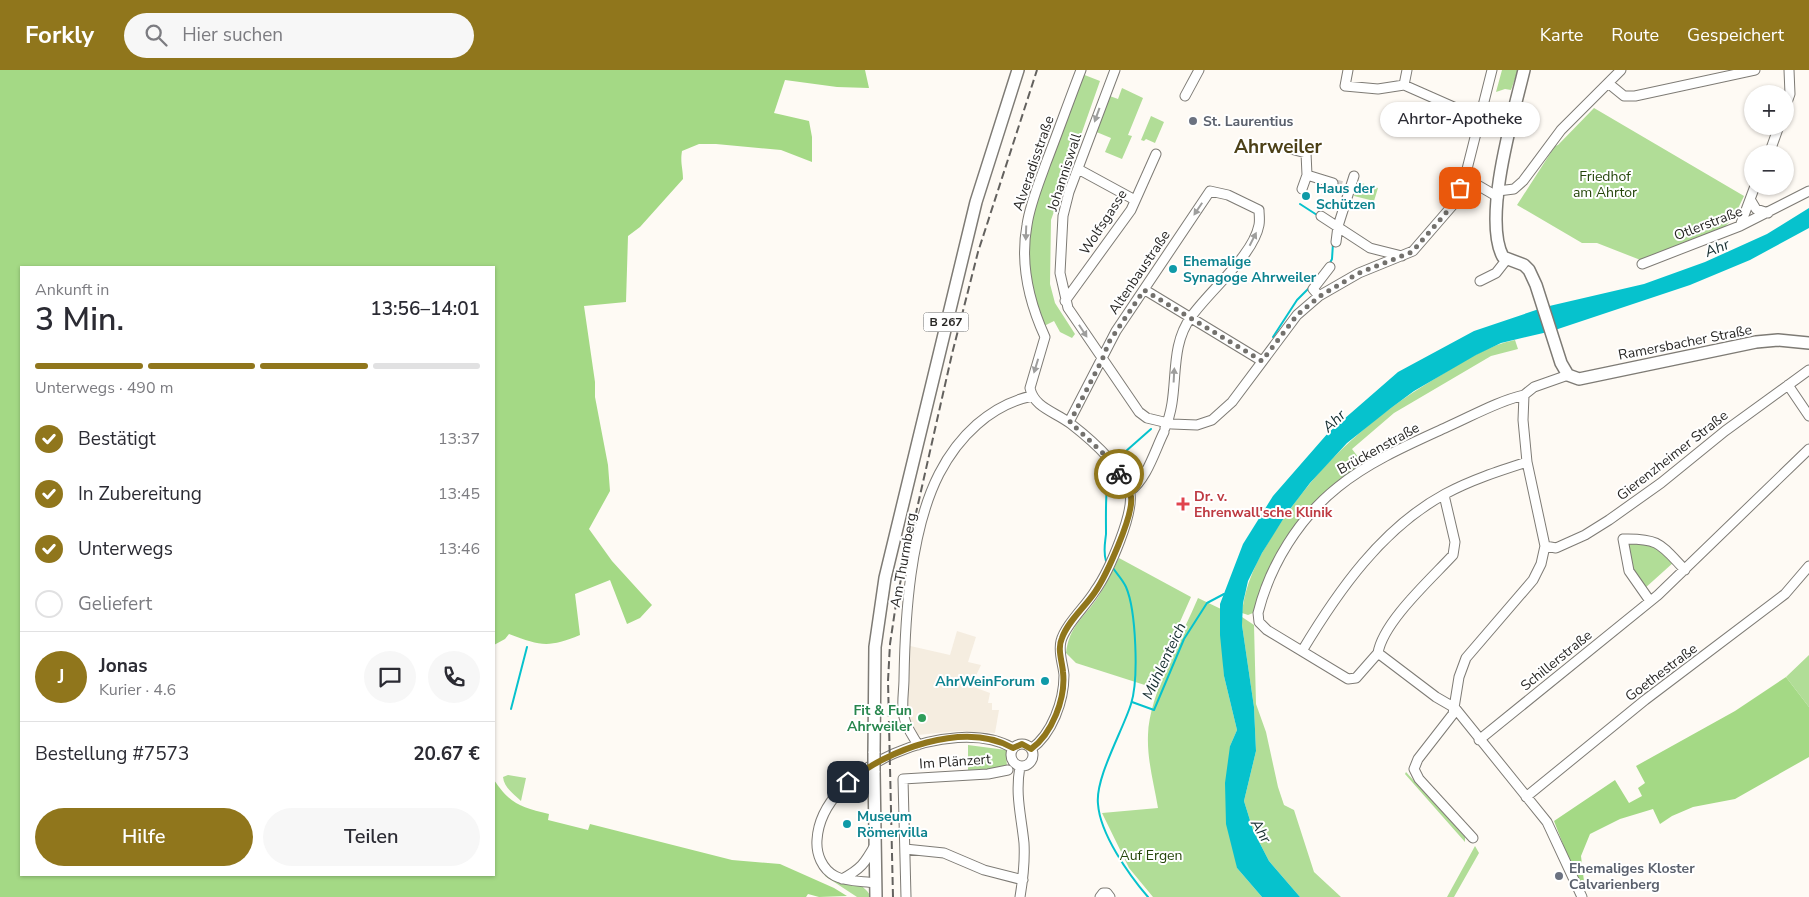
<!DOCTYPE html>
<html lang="de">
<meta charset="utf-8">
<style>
body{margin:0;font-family:"Nunito Sans",sans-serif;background:#f7f7f7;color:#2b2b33;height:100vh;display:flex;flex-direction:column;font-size:19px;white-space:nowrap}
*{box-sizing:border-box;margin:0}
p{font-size:16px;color:#7c7c81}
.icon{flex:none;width:28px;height:28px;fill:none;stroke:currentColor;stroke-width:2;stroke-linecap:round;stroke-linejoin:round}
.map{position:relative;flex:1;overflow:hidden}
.side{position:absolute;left:20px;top:196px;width:475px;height:610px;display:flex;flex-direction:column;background:#fff;border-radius:0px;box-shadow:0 1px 4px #0004}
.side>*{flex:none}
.tools{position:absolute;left:1744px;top:15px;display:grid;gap:10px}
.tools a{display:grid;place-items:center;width:50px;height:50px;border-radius:50%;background:#fff;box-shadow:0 1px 4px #0004;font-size:25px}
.pin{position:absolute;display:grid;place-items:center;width:42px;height:42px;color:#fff;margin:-21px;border-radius:10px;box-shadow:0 2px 8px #0006}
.courier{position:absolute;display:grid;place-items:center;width:50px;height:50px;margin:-25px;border:4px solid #90761c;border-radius:50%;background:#fff;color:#222;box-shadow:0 1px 6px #0007}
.bubble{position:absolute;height:35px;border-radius:18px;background:#fff;box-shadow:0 1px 4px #0004;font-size:16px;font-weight:600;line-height:35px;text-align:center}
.head em{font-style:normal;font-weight:600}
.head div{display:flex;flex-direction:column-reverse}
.head{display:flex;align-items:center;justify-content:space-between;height:85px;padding:0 15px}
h1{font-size:32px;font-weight:600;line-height:38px}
.bar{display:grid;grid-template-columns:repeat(4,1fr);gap:8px 5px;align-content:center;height:60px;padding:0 15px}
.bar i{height:6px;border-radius:4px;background:#e1e1e2}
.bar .current{background:#90761c}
.bar p{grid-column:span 4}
.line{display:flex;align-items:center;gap:12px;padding:0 15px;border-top:1px solid #e1e1e2}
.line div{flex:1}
.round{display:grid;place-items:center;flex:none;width:52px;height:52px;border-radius:26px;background:#f7f7f7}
ol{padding:0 15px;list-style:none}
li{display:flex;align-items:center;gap:15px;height:55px}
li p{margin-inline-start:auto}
li .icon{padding:5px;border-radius:50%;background:#90761c;color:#fff;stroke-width:4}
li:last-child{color:#7c7c81}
li i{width:28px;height:28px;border:2px solid #e1e1e2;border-radius:50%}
.action{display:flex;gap:10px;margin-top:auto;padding:10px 15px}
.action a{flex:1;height:58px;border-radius:30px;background:#90761c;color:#fff;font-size:20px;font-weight:600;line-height:58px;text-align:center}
.action a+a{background:#f7f7f7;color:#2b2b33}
header{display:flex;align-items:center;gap:30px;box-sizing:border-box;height:70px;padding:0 25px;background:#90761c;color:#fff}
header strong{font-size:24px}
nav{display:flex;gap:28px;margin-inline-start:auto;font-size:18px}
.search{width:350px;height:45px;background:#f7f7f7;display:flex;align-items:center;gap:12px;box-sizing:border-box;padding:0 18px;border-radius:28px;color:#7c7c81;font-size:19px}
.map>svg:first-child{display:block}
</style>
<header>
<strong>Forkly</strong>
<div class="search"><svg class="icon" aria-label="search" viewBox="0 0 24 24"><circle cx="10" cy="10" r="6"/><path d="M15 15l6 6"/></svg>Hier suchen</div>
<nav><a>Karte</a><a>Route</a><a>Gespeichert</a></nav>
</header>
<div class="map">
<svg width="1809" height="827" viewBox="0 0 1809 827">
<rect width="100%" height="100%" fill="#fefaf4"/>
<!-- built -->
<path fill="#f5ede0" d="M957 561 976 567 968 592 981 595 971 616 990 623 988 633H992V640H999L995 663 959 661 918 665 911 656 907 646 906 575 950 585Z"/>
<!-- green -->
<path fill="#b1dd97" d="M1502 0H1518L1511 20 1505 19 1496 22Z
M1082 4 1100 11 1051 150 1050 214 1055 233 1075 264 1072 268 1060 262 1054 251 1044 256 1030 219 1028 187 1029 156 1040 119Z
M1122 18 1143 28 1128 65 1132 66 1122 89 1105 82 1111 68 1094 61 1107 25 1118 29Z
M1594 38 1744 126 1733 149 1722 159 1643 191 1597 173H1582L1517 135 1555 76 1558 75Z
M1151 46 1164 52 1155 73 1146 69 1144 71 1141 70Z
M1358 112 1378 118 1374 131 1354 126Z
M1515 270 1518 279 1491 286 1394 343 1352 379 1364 395C1347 407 1330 418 1315 432 1285 462 1266 504 1253 543L1248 545 1242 543C1245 513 1258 488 1274 463 1320 391 1373 345 1446 302 1468 289 1489 275 1515 270Z
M1629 470 1653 473 1674 492 1644 519C1631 501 1628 492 1629 470Z
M1119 488 1191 527 1151 617 1076 593 1066 583C1069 556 1084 548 1098 527 1106 515 1112 501 1119 488Z
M1198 528 1221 539 1224 606 1237 660 1230 676 1237 798 1262 827H1153L1129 798 1102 743 1158 738C1154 714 1147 690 1148 665 1149 625 1182 566 1198 528Z
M1242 547 1254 555 1256 634 1266 662 1278 717 1284 735 1294 740 1314 802 1341 827H1300L1269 791 1253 760 1244 731 1256 681 1254 637 1242 555Z
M1809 585V637L1786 607Z
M968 675 1006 680 1007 698 968 700Z
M1406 702 1465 767V772L1405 704Z
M508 705 526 708 521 731C514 724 504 718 503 707Z
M1475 776 1479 783 1454 827H1447Z
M824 802C840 808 863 810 871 827H857L825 806Z"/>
<!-- forest -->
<path fill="#a4d985" d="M0 0H865L869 18 837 17 785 10 774 43 809 51 812 67V92L781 80 716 74H699L682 81C680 93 683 98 683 109L640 157 628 166 626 232 584 236 595 312V327L608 395 610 421 589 459 612 491 652 535 640 548 627 554 610 510 575 524 580 565C548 578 541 576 509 564L505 569 494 575V198H21V805H494V710C511 735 521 737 549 744L548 750 588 760 590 754 732 790 780 794 834 818 847 826 819 827 808 824 806 827H0Z
M1786 607 1809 637V687L1735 729 1693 737 1672 746 1660 754 1653 739 1620 749 1590 764 1581 786 1585 820 1578 813 1554 751 1615 710 1629 733 1642 726 1638 718 1645 713 1636 696 1735 641Z"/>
<!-- water -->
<path fill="#06c2cd" d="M1809 138V158L1750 190 1690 215 1552 261 1501 273 1476 285 1414 321 1391 338 1347 373 1310 413 1287 443 1262 483 1248 511 1243 533 1242 555 1254 637 1256 681 1244 731 1253 760 1269 791 1300 827H1262L1237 798 1226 754 1225 713 1230 676 1237 660 1224 606 1220 565V534L1243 474 1273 426 1328 363 1398 302 1474 261 1545 237 1644 214 1705 192 1767 164Z"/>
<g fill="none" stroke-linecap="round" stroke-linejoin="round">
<!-- stream -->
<path stroke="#06c2cd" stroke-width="2" d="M1300 134 1317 145
M1329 195 1332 189 1333 173
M1273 267 1297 230 1310 217
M1117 389 1151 359
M1106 491C1103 481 1105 474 1106 464 1106 442 1105 420 1110 398
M1113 498C1117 504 1123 510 1126 517 1136 540 1139 609 1131 634 1123 660 1095 708 1098 734 1100 764 1129 805 1148 827
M1132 632 1154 640 1184 569 1207 533 1224 524
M511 639 527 577"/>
<!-- minor-tunnel -->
<path stroke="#d3d0cb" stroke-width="9" stroke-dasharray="9 4.5" stroke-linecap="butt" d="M1333 113 1343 116"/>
<!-- minor casing -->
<g stroke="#7e7b75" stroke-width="11">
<path id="minor" d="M1115 0 1069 122 1063 146 1060 203 1068 238 1139 342 1147 348 1172 354 1197 355 1212 350 1232 332 1297 245 1319 226 1359 203 1413 181 1452 136 1465 107 1492 0
M1348 0 1345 16 1378 19 1404 15 1481 49
M1608 13 1624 26H1635L1755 0
M1404 15 1407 0
M1185 26 1199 0
M1785 38 1790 24 1789 0
M1287 78 1306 83 1307 105
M1769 84 1779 56
M1078 99 1135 130
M1474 113 1498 127
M1302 119 1307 105 1333 113
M1498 121 1514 119 1523 111 1561 60 1621 0
M1750 129 1756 139 1768 143
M1321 146 1370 178 1402 186
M1740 156 1755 116
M1336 172 1338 156 1354 106
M1642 194 1740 156 1809 121
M1480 211 1496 203 1507 189
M1145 220 1262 291
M1319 226 1313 219 1330 197
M1065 231 1131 140 1156 84
M1788 315 1809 346
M1069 352 1116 261 1210 121 1228 125 1259 140C1259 144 1260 150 1259 155 1253 186 1209 221 1191 247 1167 280 1181 322 1165 358
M1130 421C1147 409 1155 380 1164 362
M1545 476 1556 478 1585 465 1609 450 1661 413 1725 361 1809 300
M1650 531 1629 501 1623 469C1660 468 1661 475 1685 500
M1302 581C1338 521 1382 458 1445 424 1471 410 1499 401 1527 392
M1378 583 1356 608 1348 609 1267 560 1259 552 1258 543C1270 495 1299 448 1338 417 1370 391 1410 374 1447 357 1472 346 1498 331 1524 325
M1378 583 1436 627 1455 638 1547 752 1582 827
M1378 583C1383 552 1431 509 1453 485L1455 472 1444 425
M1479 670 1658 525 1809 379
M1011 685a11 11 0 1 1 22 0a11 11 0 1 1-22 0Z
M918 675C913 666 906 657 904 647 901 636 904 621 904 609 905 547 910 461 939 404 958 367 990 335 1032 326
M1031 679C1052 664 1064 631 1064 605 1063 594 1058 582 1061 571 1065 555 1086 536 1095 521 1108 503 1137 439 1129 419 1118 393 1093 371 1071 354 1056 342 1034 338 1030 318L1045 267C1029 232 1020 193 1027 155 1030 134 1039 113 1046 93 1058 62 1069 31 1081 0
M1020 696C1015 725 1021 744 1024 773 1025 791 1023 809 1020 827
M1526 727 1645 630 1785 524 1809 496
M1473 768 1419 709 1414 699 1418 689 1453 644 1459 607 1466 588 1533 510 1541 494 1545 476 1527 392 1523 350 1524 325 1534 317 1568 305
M905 779 944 783 984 800 1023 810
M842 809C861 799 865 793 875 775
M876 813C863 811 846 812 835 806 822 799 816 784 817 770 821 696 953 644 1013 678
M906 827 903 709 988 704 1008 700
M1100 827 1103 823H1107L1110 827"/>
</g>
<!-- major casing -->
<g stroke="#7e7b75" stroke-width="14">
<path id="major" d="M1524 0C1514 42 1482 148 1503 187L1524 195 1529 200 1536 215 1561 293 1568 305 1579 309 1756 272 1778 270 1809 273
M874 683 875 577 885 508 976 132 1018 0
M874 701 876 827"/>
</g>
<!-- minor -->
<use href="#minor" stroke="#fff" stroke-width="9"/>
<!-- major -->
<use href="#major" stroke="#fff" stroke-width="11"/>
<!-- rail -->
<path stroke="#63615e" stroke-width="2" stroke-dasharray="8 4" stroke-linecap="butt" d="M893 827 888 611 890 574 897 527 952 284 978 182 1037 0"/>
<!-- major-bridge casing -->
<g stroke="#7e7b75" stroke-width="14" stroke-linecap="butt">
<path id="major-bridge" d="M874 683V701"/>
</g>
<!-- major-bridge -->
<use href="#major-bridge" stroke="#fff" stroke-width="11"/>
</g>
<!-- one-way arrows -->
<defs><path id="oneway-solid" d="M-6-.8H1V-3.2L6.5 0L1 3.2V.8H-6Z" transform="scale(1.25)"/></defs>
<g fill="#9e9e9d">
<use href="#oneway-solid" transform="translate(1097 45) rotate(110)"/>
<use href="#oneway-solid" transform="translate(1198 139) rotate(124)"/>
<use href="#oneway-solid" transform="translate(1026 163) rotate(92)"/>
<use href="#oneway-solid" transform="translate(1253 169) rotate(-63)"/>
<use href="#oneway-solid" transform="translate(1083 261) rotate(57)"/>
<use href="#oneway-solid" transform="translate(1036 296) rotate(107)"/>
<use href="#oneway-solid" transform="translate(1174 305) rotate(-87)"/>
</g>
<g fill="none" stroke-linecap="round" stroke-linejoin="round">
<!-- done -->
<path stroke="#73716d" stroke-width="5" stroke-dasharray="0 9" d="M1119 404 1105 385 1070 352 1102 290 1109 272 1144 220 1262 291 1297 245 1320 226 1359 203 1412 182 1452 136 1460 118"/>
<!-- route -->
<path stroke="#90761c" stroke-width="6" d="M848 712C887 680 964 650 1013 678L1022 674 1031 679C1052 664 1066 628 1063 602 1062 590 1057 579 1062 568 1068 551 1085 537 1095 522 1106 506 1134 445 1131 427 1130 418 1124 411 1119 404"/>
</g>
<!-- markers -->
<g fill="#6b7280" stroke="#fff" stroke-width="2">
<circle cx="1193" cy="51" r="5"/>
<circle cx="1559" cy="806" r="5"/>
</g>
<g fill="#0f9aa8" stroke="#fff" stroke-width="2">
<circle cx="1306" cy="126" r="5"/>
<circle cx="1173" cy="199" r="5"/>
<circle cx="1045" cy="611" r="5"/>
<circle cx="847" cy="754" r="5"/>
</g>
<path fill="#e0444e" stroke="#fff" stroke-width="2" d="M1180.5 426.5h5v5h5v5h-5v5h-5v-5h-5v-5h5z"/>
<circle fill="#2e9e5b" stroke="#fff" stroke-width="2" cx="922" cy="648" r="5"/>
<g text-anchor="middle" stroke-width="4" stroke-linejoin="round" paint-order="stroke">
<!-- shield labels -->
<rect fill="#fff" stroke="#686866" stroke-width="1" x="923.5" y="242.5" width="45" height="19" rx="4"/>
<g font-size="12" font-weight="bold" fill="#282725">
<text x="946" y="256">B 267</text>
</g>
<!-- worship labels -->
<g font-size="14" font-weight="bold" fill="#5b616d" stroke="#fff" text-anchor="start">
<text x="1203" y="56">St. Laurentius</text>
<text x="1569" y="803">Ehemaliges Kloster<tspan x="1569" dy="16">Calvarienberg</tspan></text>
</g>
<!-- street labels -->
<g font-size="14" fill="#282725" stroke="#fff">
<text transform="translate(1033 93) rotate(-71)" y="5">Alveradisstraße</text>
<text transform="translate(1064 102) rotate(-72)" y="5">Johanniswall</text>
<text transform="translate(1103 152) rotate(-57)" y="5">Wolfsgasse</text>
<text transform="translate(1708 153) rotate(-21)" y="5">Otlerstraße</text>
<text transform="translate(1139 202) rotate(-56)" y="5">Altenbaustraße</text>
<text transform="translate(1685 272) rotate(-11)" y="5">Ramersbacher Straße</text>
<text transform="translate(1378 378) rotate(-29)" y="5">Brückenstraße</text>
<text transform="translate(1672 385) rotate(-38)" y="5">Gierenzheimer Straße</text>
<text transform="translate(903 490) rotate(-80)" y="5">Am Thurmberg</text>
<text transform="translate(1556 590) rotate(-39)" y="5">Schillerstraße</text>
<text transform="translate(1661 602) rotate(-37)" y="5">Goethestraße</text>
<text transform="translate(955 691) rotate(-4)" y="5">Im Plänzert</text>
</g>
<!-- park labels -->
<g font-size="14" fill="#25460a" stroke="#fff">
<text x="1605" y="111">Friedhof<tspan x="1605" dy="16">am Ahrtor</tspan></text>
<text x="1151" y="790">Auf Ergen</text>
</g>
<!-- culture labels -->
<g font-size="14" font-weight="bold" fill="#0d838f" stroke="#fff" text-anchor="start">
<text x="1316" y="123">Haus der<tspan x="1316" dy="16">Schützen</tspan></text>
<text x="1183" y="196">Ehemalige<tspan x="1183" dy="16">Synagoge Ahrweiler</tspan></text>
<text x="1035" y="616" text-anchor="end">AhrWeinForum</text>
<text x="857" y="751">Museum<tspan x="857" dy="16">Römervilla</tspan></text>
</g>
<!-- health labels -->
<g font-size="14" font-weight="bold" fill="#be3a42" stroke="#fff" text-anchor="start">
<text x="1194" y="431">Dr. v.<tspan x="1194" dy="16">Ehrenwall'sche Klinik</tspan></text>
</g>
<!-- leisure labels -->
<g font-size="14" font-weight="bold" fill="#27864d" stroke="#fff" text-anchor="end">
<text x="912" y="645">Fit &amp; Fun<tspan x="912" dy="16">Ahrweiler</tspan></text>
</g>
<!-- water labels -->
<g font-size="15" font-style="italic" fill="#162e30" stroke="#fff">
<text transform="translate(1717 178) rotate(-22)" y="5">Ahr</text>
<text transform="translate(1334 351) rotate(-43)" y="5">Ahr</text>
<text transform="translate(1164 591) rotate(-65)" y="5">Mühlenteich</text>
<text transform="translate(1261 761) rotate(60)" y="5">Ahr</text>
</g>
<!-- district labels -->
<g font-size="19" font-weight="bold" fill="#4d4118" stroke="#fff">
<text x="1278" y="83">Ahrweiler</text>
</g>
</g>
</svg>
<div class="tools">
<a>+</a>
<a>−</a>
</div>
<div class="pin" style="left:1460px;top:118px;background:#ea580c"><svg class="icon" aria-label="bag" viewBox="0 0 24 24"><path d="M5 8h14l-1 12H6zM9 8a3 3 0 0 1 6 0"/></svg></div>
<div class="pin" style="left:848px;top:712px;background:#1f2937"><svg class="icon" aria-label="home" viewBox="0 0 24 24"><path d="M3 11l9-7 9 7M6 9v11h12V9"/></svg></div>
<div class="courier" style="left:1119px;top:404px"><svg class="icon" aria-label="bike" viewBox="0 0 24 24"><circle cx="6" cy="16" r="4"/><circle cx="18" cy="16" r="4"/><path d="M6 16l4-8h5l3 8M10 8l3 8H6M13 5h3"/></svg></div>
<div class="bubble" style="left:1380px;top:32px;width:160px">Ahrtor-Apotheke</div>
<section class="side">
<div class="head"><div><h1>3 Min.</h1><p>Ankunft in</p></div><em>13:56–14:01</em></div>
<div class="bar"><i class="current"></i><i class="current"></i><i class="current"></i><i></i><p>Unterwegs · 490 m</p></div>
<ol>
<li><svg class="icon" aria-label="check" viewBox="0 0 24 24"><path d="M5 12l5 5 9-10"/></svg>Bestätigt<p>13:37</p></li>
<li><svg class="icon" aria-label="check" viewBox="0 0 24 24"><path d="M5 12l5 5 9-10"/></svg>In Zubereitung<p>13:45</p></li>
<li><svg class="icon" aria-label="check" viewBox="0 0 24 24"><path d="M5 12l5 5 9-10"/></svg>Unterwegs<p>13:46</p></li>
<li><i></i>Geliefert</li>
</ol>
<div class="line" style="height:90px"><b class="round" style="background:#90761c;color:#fff">J</b><div><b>Jonas</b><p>Kurier · 4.6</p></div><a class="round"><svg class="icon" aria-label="chat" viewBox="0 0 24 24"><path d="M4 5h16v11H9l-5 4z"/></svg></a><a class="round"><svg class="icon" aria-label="phone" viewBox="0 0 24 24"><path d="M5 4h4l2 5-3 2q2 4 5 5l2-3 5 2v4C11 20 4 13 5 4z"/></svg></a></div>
<div class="line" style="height:65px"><div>Bestellung #7573</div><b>20.67 €</b></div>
<div class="action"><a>Hilfe</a><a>Teilen</a></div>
</section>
</div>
